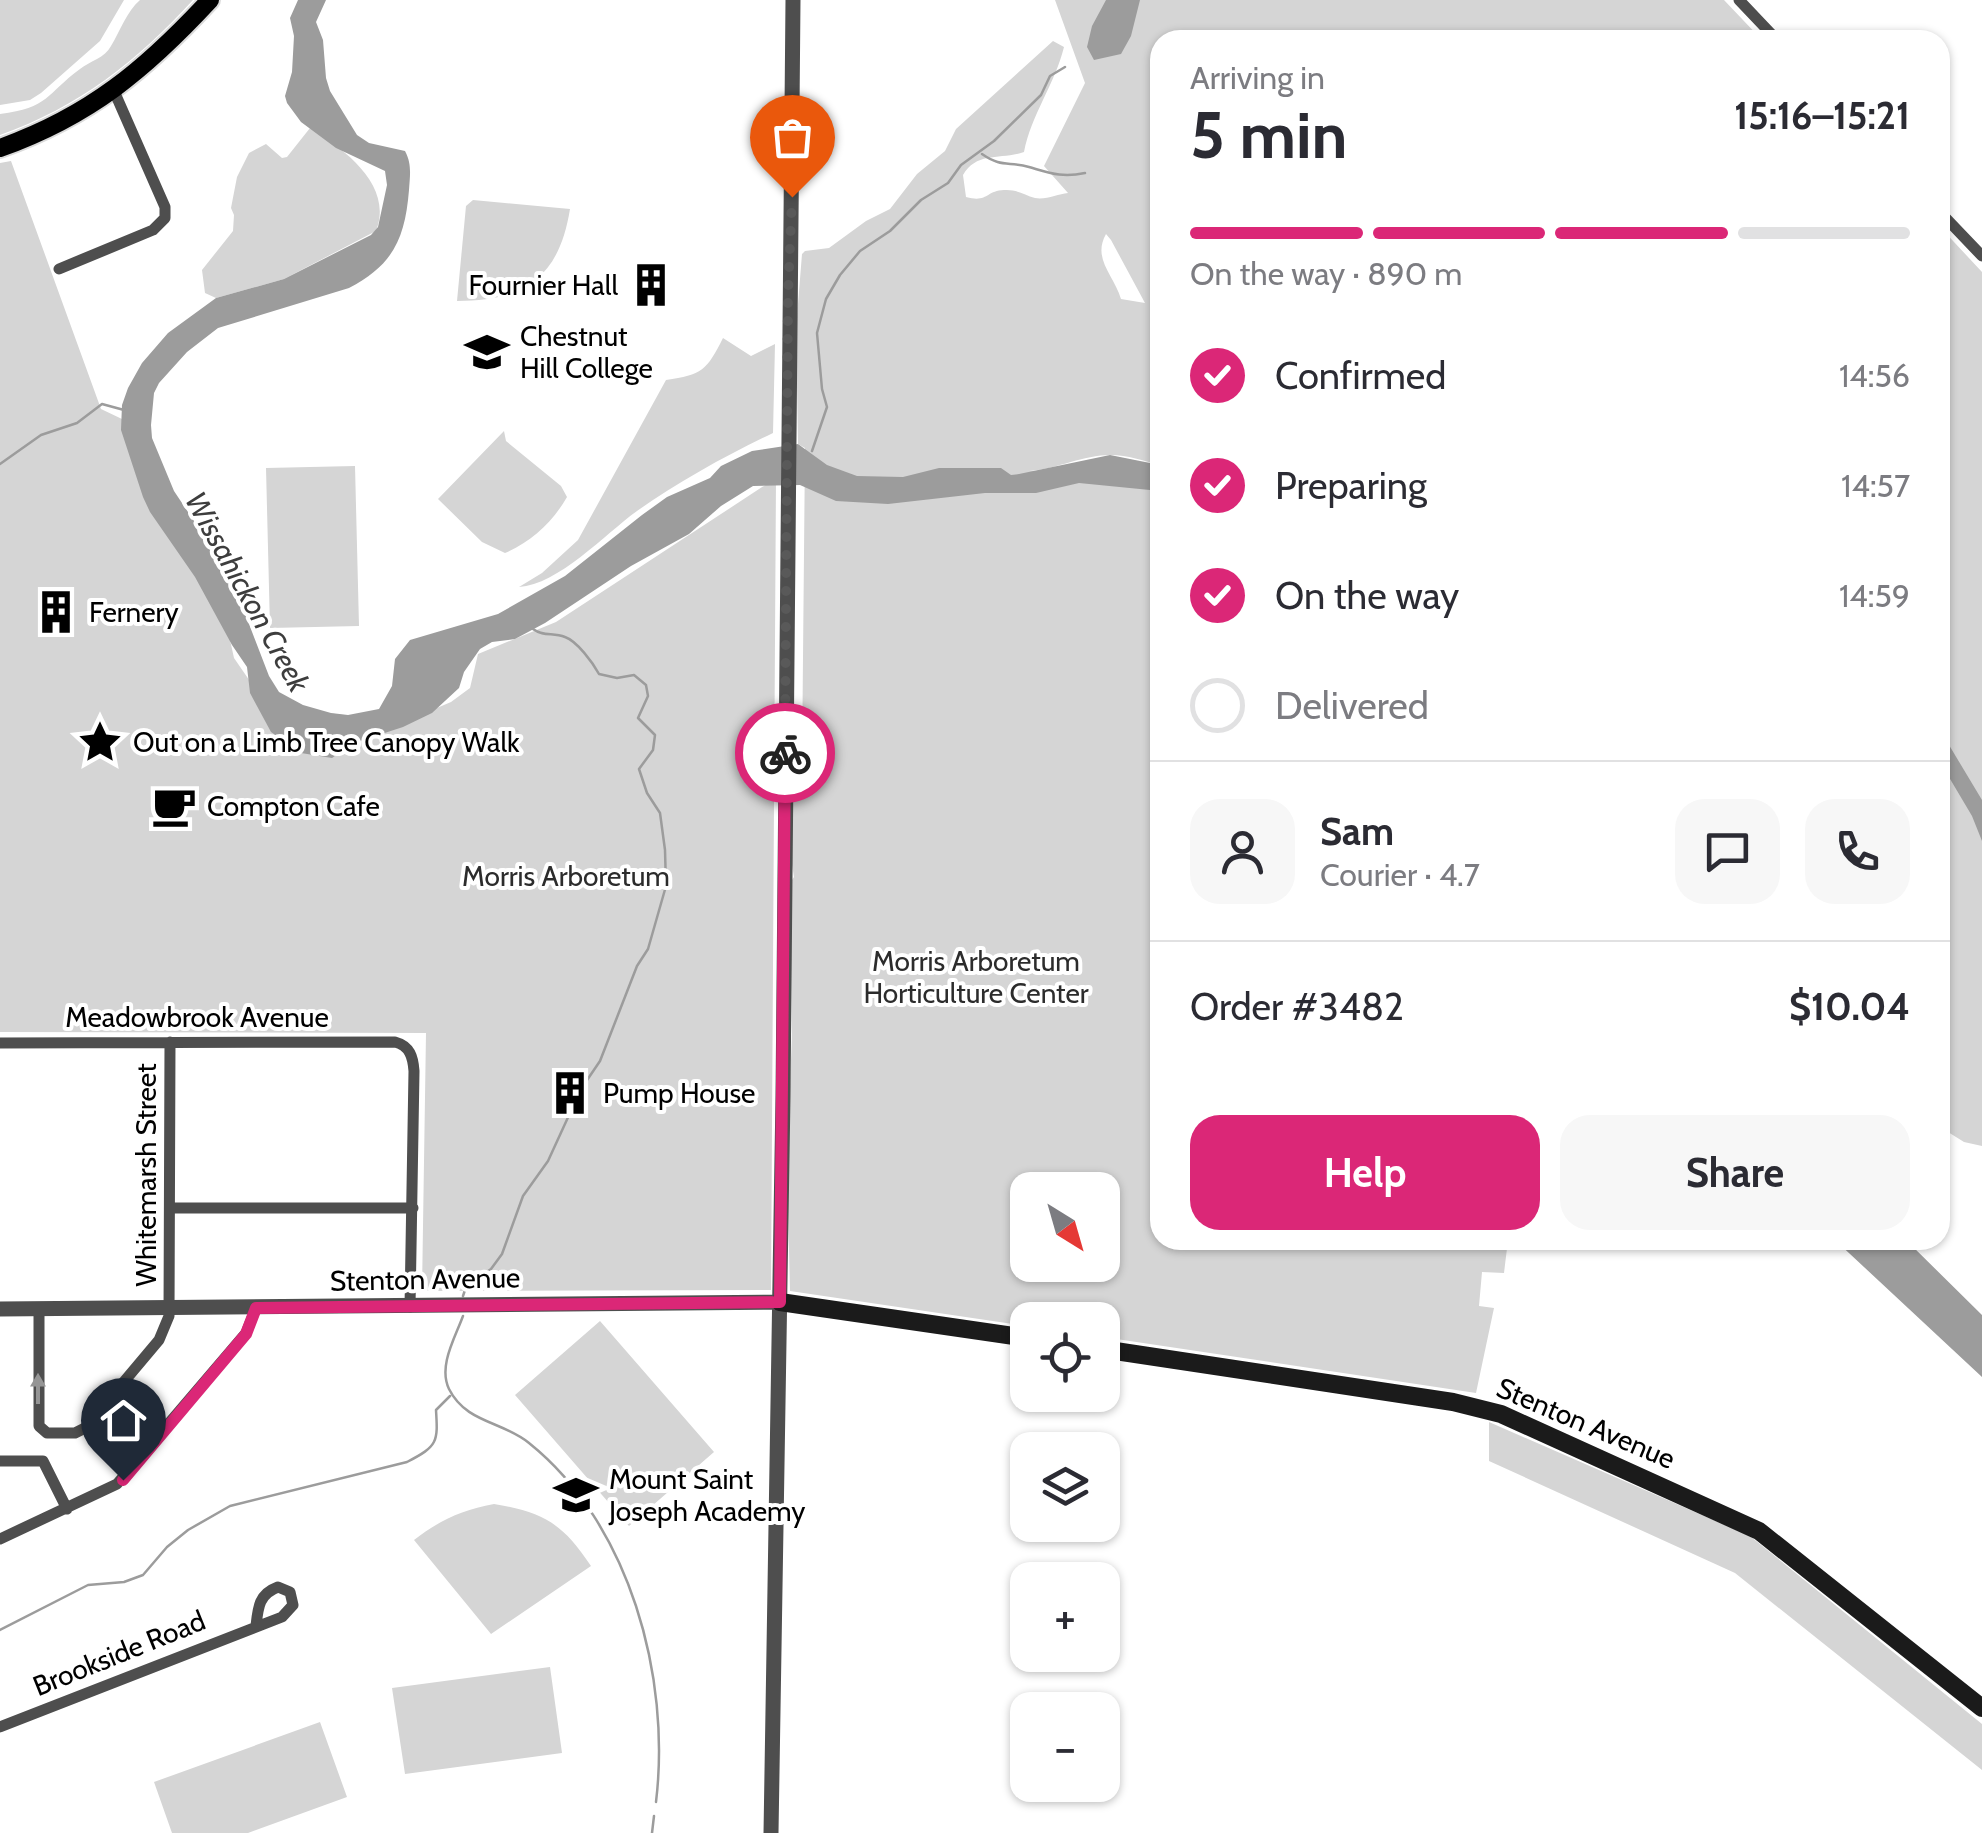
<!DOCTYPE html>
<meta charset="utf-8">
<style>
body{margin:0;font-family:Cabin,sans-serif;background:#f7f7f7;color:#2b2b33;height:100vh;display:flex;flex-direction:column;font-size:38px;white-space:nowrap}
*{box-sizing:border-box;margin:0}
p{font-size:32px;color:#7c7c81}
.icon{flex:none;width:55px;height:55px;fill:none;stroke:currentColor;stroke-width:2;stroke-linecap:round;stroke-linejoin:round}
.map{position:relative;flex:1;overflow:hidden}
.details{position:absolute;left:1150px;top:30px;width:800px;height:1220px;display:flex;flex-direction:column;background:#fff;border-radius:30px;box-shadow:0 2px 8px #0004}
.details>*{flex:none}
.needle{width:65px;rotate:143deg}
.tools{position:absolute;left:1010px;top:1172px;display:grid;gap:20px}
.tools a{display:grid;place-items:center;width:110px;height:110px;border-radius:20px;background:#fff;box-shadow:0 2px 8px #0004;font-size:50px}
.pin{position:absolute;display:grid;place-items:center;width:85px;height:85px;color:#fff;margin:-102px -42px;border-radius:50% 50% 50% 0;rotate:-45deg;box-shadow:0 0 10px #0007}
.pin .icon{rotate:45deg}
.courier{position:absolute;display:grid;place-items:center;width:100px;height:100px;margin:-50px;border:8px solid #db2777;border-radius:50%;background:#fff;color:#222;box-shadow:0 2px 12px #0007}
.headline em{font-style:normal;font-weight:700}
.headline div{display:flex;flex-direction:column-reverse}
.headline{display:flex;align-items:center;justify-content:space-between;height:170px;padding:0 40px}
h1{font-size:65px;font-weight:700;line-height:75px}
.bar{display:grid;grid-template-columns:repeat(4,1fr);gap:15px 10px;align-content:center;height:120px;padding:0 40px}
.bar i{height:12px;border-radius:8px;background:#e1e1e2}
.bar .selected{background:#db2777}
.bar p{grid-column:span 4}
.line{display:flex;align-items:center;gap:25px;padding:0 40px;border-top:2px solid #e1e1e2}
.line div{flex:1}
.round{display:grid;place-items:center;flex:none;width:105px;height:105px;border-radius:30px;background:#f7f7f7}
ol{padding:0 40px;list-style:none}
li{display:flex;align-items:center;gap:30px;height:110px}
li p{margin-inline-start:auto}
li .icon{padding:10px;border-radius:50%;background:#db2777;color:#fff;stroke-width:4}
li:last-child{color:#7c7c81}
li i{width:55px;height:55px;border:5px solid #e1e1e2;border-radius:50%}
.action{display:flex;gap:20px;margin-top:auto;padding:20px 40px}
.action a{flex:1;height:115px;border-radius:30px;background:#db2777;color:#fff;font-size:40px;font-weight:700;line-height:115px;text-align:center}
.action a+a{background:#f7f7f7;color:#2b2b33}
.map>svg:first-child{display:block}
</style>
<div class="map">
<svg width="1982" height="1833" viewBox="0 0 1982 1833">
<rect width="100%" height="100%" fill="#fff"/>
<!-- green -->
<path fill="#d5d5d5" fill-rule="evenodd" d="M0 0H124L100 41 41 93 30 100 0 105Z
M140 0H193C137 61 79 107 0 135V114C49 108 46 94 80 69 90 61 105 58 111 46 120 31 127 11 140 0Z
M1055 0H1724L1762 40H1160V465C1144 461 1127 455 1111 455 1083 455 1057 469 1029 471L1109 473 1160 490V1240H1508L1504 1273 1482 1272 1479 1306 1494 1308 1476 1393 1103 1337 1102 1320H1028L1027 1326 790 1291 787 1163 792 1034 790 883 794 877 791 858 794 708 796 763H802L805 448 798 444 796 329 802 254 805 251 829 248 866 221 890 209 917 174 945 151 956 129 1053 41 1064 47C1055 84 1031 115 1024 152 1001 160 977 151 963 175L966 197C988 203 985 191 1004 190 1017 189 1024 195 1035 198 1046 200 1058 194 1068 193L1044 166 1085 83ZM1106 234 1111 240 1145 303 1121 299C1114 275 1092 259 1106 234ZM1028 1190H1102V1265H1028Z
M310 128C344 149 394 185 376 231L284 279 216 298 205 293 202 270 233 231 234 215 231 208 237 177 249 153 266 144 282 158 287 157Z
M11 161 101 409 122 419 219 590 234 658 267 706 404 722 451 702 470 688 478 654 556 622 776 478 771 1290 422 1291 426 1033 0 1032V163Z
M473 200 570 209C559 278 524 301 457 301L466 206Z
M1940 227 1982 272V1146L1964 1142 1940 1127Z
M723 338 751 356 775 344 773 433C727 455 678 482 637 511 605 534 558 585 519 587L542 573 578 540 666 380C702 375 707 370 723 338Z
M504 431 506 441 561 486 567 497C552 523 532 541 505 553L482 542 438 499Z
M355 466 359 626 270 628 266 468Z
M600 1321 714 1452 629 1526 515 1395Z
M1489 1422 1750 1536 1982 1724V1770L1735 1573 1489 1461Z
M494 1504C544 1512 563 1524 591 1566L491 1634 414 1540C440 1520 462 1510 494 1504Z
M550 1667 562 1753 405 1774 392 1688Z
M320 1722 347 1797 248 1833H172L154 1782Z"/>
<!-- water -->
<path fill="#9c9c9c" d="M298 0H326L316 22 323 40 326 78 330 91 357 135 369 143 405 151C412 164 410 175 409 190 405 239 393 265 349 288L218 328 187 352 159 383 154 393 151 425 152 438 174 491 202 533 239 598 269 676 279 692 303 705 331 713 348 715 379 709 392 686 395 659 410 640 498 614 565 576 642 515 667 497 710 478 721 466 752 451 798 444 827 465 857 476 903 477 939 468H1001L1011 475 1019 474 1110 455 1160 465V491L1079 483 1036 493H985L888 504 836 501 800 485 753 486 721 506 689 534 631 566 545 623 515 639 492 642 480 649 464 672 459 688 432 713 403 727 354 743 332 758 301 753 271 732 250 693 247 667 232 645 195 577 150 512 143 497 121 430 122 405 128 388 142 363 168 333 216 298 284 279 371 235 378 227 387 185 385 171 336 148 301 122 287 103 285 96 292 72 294 36 290 18Z
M1106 0H1140L1131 36 1121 54 1094 60 1087 47 1092 26Z
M1940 730 1982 800V841L1972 816 1940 762Z
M1835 1240H1906L1982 1315V1377Z"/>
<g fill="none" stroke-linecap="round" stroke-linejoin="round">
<!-- stream -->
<path stroke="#9c9c9c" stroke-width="2.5" d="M982 154C1002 168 1008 161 1029 167 1050 173 1062 178 1085 173
M812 451 827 407 822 389 817 333 826 299 840 275 860 251 890 231 921 200 948 183 961 165 994 141 1041 95 1050 76 1065 67
M0 464 41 435 77 423 102 404 124 410
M463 1296 466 1287 491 1269 502 1254 523 1196 548 1161 581 1089 600 1061 637 966 648 949 666 886 665 850 660 813 647 793 639 769 653 750 655 735 638 718 648 696 646 685 634 675 617 678 599 674C593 663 577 641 565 637 553 632 544 637 533 629
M463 1316C455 1338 438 1366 449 1389 466 1423 502 1421 529 1443 630 1524 671 1677 656 1802
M0 1630 88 1585 124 1582 143 1575 167 1547 188 1530 230 1506 407 1462C438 1446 438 1442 436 1410L450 1396
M652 1833 654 1816"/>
<!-- primary casing -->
<g stroke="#dbdbdb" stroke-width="22">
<path id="primary" d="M0 148C90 116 146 69 210 0"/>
</g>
<!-- minor -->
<path stroke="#4e4e4e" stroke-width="11" d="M1739 0 1777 40
M1940 212 1982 256
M59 269 153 230 165 218V207L114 91
M0 1043 395 1042C410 1046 413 1057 414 1071L410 1307
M171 1208H413
M39 1309V1426L47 1433H75L85 1428 159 1340 169 1316 170 1042
M0 1461H43L67 1509
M0 1539 117 1484 246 1333 256 1308
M0 1727 282 1617 293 1605 290 1592 278 1587C259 1594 258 1607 256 1626"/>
<!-- tertiary -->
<path stroke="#4e4e4e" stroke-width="15" d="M0 1309 780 1302
M771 1833 783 1096 793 0"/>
<!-- secondary -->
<path stroke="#1b1b1b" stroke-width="18" d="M780 1302 1028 1338
M1102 1349 1453 1402 1501 1414 1759 1531 1982 1708"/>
<!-- primary -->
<use href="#primary" stroke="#000" stroke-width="18"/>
</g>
<!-- one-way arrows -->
<defs><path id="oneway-solid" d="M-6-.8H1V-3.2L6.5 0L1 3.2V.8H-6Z" transform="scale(2.5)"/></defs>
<use fill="#959595" href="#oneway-solid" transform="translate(38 1389) rotate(-90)"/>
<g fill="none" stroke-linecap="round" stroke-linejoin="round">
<!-- done -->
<path stroke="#595959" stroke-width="10" stroke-dasharray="0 18" d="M785 753 788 296 792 197"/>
<!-- route -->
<path stroke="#db2777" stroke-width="12" d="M123 1480 246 1334 256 1308 780 1302 785 753"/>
</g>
<!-- icons -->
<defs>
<g id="building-bare" transform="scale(3.45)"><path d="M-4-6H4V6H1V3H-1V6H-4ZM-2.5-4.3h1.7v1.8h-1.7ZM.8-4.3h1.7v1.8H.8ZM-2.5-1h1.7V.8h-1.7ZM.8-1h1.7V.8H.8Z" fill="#000" stroke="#fff" stroke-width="2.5" paint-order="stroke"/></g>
<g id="university-bare" transform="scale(3.45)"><path d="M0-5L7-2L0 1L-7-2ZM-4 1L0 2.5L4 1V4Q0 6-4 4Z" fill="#000" stroke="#fff" stroke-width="2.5" paint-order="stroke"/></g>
<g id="sight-bare" transform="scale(3.45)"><path d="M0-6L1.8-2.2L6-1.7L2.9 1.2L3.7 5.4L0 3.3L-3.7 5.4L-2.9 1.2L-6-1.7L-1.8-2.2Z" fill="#000" stroke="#fff" stroke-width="2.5" paint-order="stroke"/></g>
<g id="cafe-bare" transform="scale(3.45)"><path d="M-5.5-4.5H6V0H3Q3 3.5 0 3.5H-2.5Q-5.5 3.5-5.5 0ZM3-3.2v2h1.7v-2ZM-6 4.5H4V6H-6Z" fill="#000" stroke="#fff" stroke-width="2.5" paint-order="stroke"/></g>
<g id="school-bare" transform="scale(3.45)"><path d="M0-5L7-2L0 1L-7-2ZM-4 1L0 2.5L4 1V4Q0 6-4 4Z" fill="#000" stroke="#fff" stroke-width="2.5" paint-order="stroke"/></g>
</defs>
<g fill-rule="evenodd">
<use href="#building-bare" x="651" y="285"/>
<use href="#university-bare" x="487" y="352"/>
<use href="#building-bare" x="56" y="612"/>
<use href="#sight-bare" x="100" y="742"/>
<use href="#cafe-bare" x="174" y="806"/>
<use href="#building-bare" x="570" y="1093"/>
<use href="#school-bare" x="576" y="1495"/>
</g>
<g text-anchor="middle" stroke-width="8" stroke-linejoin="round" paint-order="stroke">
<!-- poi labels -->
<g font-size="28" fill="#000" stroke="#fff" text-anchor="start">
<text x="618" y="295" text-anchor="end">Fournier Hall</text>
<text x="520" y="346">Chestnut<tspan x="520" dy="32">Hill College</tspan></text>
<text x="89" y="622">Fernery</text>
<text x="133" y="752">Out on a Limb Tree Canopy Walk</text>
<text x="207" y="816">Compton Cafe</text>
<text x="603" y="1103">Pump House</text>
<text x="609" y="1489">Mount Saint<tspan x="609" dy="32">Joseph Academy</tspan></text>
</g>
<!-- park labels -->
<g font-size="28" fill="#2c2c2c" stroke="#fff">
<text x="566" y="886">Morris Arboretum</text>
<text x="976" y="971">Morris Arboretum<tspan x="976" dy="32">Horticulture Center</tspan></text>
</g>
<!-- street labels -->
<g font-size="28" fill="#000" stroke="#fff">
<text x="197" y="1027">Meadowbrook Avenue</text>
<text transform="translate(146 1175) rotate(-90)" y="10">Whitemarsh Street</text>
<text transform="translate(425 1279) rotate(-1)" y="10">Stenton Avenue</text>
<text transform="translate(1586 1423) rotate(23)" y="10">Stenton Avenue</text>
<text transform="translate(119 1653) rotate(-22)" y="10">Brookside Road</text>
</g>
<!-- water labels -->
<g font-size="30" font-style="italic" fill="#3d3d3d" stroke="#fff">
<text transform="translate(247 592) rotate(61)" y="10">Wissahickon Creek</text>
</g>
</g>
</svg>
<div class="tools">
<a><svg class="needle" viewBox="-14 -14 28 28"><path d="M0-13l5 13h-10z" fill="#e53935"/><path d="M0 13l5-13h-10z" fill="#7c7c81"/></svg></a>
<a><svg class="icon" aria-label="locate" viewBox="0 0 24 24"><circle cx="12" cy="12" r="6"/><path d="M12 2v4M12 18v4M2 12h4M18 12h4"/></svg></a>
<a><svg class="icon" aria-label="layers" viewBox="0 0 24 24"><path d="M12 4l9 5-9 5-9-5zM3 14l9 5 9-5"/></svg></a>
<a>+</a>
<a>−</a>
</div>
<div class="pin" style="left:792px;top:197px;background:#ea580c"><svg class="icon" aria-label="bag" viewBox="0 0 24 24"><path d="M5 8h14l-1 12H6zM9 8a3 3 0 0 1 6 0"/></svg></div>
<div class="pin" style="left:123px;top:1480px;background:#1f2937"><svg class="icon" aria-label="home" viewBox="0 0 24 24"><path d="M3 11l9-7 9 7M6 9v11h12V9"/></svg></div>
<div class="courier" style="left:785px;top:753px"><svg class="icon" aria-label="bike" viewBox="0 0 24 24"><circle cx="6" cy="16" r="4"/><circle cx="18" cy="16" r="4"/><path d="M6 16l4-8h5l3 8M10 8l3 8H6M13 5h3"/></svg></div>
<section class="details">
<div class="headline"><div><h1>5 min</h1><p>Arriving in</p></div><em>15:16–15:21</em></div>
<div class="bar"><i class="selected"></i><i class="selected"></i><i class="selected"></i><i></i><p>On the way · 890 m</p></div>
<ol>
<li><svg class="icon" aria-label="check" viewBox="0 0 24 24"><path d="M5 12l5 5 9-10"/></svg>Confirmed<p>14:56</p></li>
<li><svg class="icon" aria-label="check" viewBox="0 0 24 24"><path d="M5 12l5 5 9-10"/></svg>Preparing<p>14:57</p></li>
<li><svg class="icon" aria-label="check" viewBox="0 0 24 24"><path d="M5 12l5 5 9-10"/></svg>On the way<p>14:59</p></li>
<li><i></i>Delivered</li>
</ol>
<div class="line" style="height:180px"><a class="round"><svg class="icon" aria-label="person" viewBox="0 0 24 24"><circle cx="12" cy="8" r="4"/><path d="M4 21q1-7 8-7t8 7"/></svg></a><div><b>Sam</b><p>Courier · 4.7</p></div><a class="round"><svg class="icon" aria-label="chat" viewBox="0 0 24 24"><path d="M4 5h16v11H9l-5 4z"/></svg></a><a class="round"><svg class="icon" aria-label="phone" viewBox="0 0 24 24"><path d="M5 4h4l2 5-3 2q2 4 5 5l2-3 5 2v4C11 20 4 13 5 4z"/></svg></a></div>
<div class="line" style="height:130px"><div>Order #3482</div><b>$10.04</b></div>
<div class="action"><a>Help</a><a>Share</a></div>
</section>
</div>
